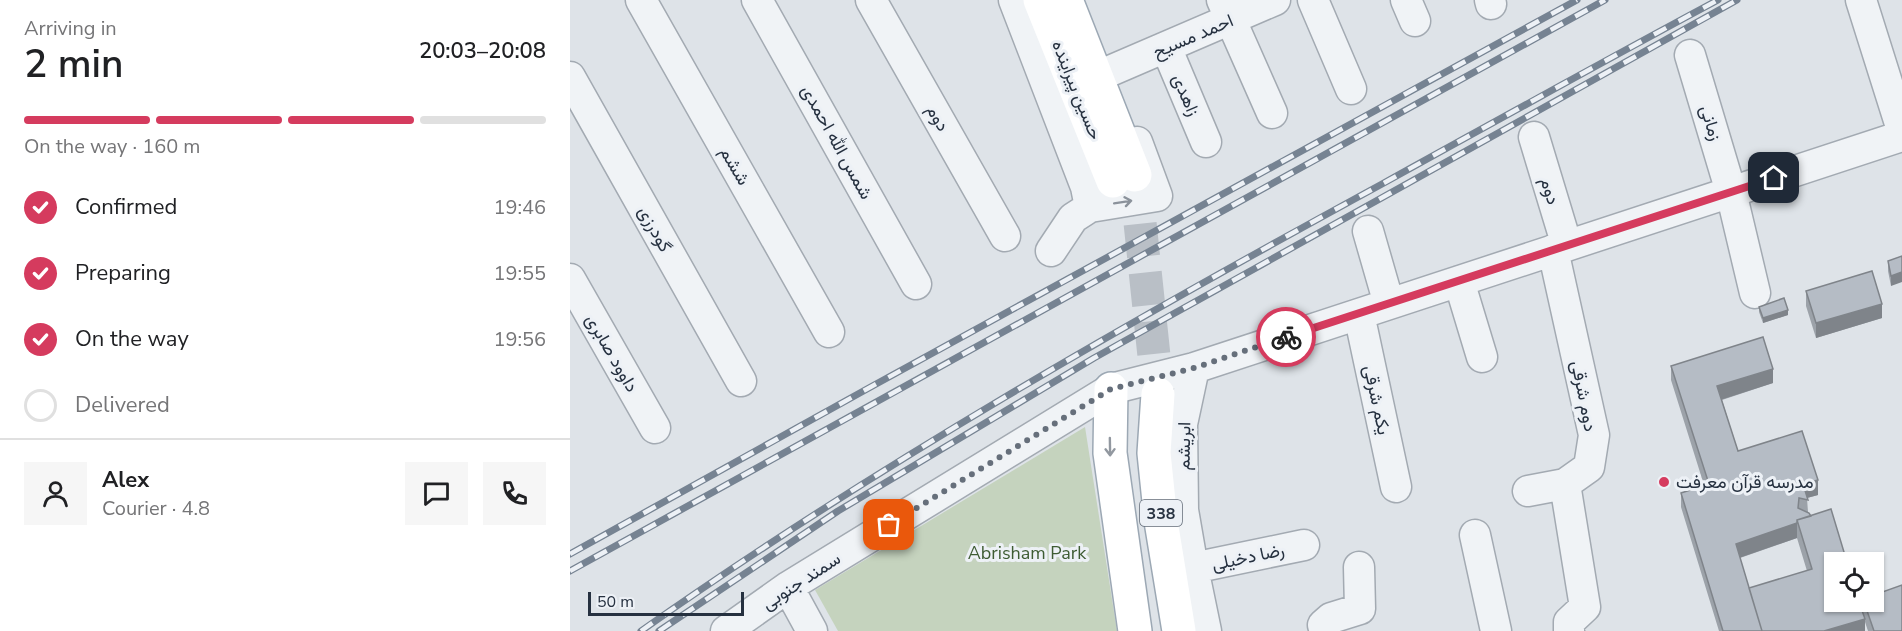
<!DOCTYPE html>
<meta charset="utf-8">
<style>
body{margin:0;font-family:"Nunito Sans",Vazirmatn,sans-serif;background:#f6f6f6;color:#202124;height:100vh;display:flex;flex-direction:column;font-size:22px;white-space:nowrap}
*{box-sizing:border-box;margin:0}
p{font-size:20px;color:#757577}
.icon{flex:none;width:33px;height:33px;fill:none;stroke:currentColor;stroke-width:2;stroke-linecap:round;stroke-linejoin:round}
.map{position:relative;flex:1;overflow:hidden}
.sheet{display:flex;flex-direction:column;background:#fff;width:570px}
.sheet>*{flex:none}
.tools{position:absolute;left:1254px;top:552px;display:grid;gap:12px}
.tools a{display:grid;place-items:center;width:60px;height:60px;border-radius:0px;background:#fff;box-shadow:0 2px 4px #0004;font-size:30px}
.scale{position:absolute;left:18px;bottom:15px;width:156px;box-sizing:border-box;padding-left:6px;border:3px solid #263140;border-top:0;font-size:16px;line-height:21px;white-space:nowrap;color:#263140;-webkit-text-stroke:4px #edf1f6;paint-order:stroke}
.pin{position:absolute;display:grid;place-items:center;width:51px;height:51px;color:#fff;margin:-26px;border-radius:12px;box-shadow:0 3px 9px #0006}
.courier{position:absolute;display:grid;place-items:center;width:60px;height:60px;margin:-30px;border:4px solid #d53b5e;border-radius:50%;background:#fff;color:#222;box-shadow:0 2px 8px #0007}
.head em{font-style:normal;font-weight:600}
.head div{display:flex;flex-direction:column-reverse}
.head{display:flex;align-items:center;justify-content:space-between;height:102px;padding:0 24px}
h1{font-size:39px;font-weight:600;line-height:45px}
.bar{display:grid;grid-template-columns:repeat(4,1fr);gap:9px 6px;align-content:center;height:72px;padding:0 24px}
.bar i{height:8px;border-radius:4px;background:#e0e0e0}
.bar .on{background:#d53b5e}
.bar p{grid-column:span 4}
.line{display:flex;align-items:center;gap:15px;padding:0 24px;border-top:2px solid #e0e0e0}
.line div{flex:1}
.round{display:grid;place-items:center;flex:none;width:63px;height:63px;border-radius:0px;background:#f6f6f6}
ol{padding:0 24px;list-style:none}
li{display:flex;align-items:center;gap:18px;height:66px}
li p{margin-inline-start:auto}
li .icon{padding:6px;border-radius:50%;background:#d53b5e;color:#fff;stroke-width:4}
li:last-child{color:#757577}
li i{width:33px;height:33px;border:3px solid #e0e0e0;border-radius:50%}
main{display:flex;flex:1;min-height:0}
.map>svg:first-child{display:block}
</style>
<main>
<section class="sheet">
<div class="head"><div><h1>2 min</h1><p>Arriving in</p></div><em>20:03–20:08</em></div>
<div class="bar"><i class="on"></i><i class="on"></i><i class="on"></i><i></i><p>On the way · 160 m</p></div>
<ol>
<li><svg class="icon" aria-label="check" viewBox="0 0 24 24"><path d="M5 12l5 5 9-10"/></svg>Confirmed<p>19:46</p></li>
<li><svg class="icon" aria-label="check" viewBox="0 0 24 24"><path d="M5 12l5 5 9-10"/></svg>Preparing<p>19:55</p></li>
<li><svg class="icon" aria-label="check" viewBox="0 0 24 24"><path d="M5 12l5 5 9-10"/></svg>On the way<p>19:56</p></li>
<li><i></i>Delivered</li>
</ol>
<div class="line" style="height:108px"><a class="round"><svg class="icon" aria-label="person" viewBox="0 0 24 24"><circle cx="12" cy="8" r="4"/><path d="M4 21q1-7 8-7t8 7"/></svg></a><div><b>Alex</b><p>Courier · 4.8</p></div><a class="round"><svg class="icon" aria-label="chat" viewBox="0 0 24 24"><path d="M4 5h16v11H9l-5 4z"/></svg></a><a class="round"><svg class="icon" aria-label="phone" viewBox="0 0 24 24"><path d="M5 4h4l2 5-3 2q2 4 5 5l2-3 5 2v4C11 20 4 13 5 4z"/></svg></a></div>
</section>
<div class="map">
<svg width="1332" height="631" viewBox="0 0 1332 631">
<rect width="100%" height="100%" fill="#dee3e8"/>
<!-- green -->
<path fill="#c5d3be" d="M515 427 547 631H268L245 590Z"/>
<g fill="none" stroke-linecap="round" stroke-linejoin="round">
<!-- major-tunnel -->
<path stroke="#b9bfc6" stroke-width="33" stroke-dasharray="33 16" stroke-linecap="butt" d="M565 175 588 394"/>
<!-- minor casing -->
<g stroke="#a3aab2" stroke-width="33">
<path id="minor" d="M71 0 259 332
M187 0 346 284
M301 0 435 236
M444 0 516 187 520 207
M652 0 702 113
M743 0 781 89
M836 0 845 21
M920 0 921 4
M1291 0 1332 130
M596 47 636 142
M1120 55 1161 192 1185 293
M540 71 705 0
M0 77 171 381
M964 137 997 246
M798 231 819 304
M983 250 1024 435 1019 467 995 484 1015 607 999 622V631
M481 251 503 218 520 207 587 196 567 142
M0 279 85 428
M889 281 912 357
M789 314 826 487
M624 368 612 424 613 510 623 568 636 631
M958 491 995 484
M905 535 926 631
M623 568 734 545
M218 587 242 631
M156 631 218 587 541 389 624 368 1332 136
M755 631 753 625 761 618 790 609 789 567"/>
</g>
<!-- major casing -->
<g stroke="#9ca8b4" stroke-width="36">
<path id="major" d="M470 0 543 181
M496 0 565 175
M541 389 540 453 565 631
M588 394 584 453 591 521 609 631"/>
</g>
<!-- minor -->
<use href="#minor" stroke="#f0f3f6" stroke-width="30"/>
<!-- major -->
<use href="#major" stroke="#fff" stroke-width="33"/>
<!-- rail casing -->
<g stroke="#768392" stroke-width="7">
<path id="rail" d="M0 554 297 389 1007 0
M0 571 1035 0
M71 631C307 465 559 322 812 184 924 122 1036 60 1148 0
M89 631 268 511 524 358 1167 0"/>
</g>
<!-- rail -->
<use href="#rail" stroke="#edf1f6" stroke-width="4.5" stroke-dasharray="14" stroke-linecap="butt"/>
</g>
<!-- wall -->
<path fill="#9ca2a9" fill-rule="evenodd" d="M1332 256 1321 286 1318 271V261Z
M1236 291 1312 318 1246 338 1236 306Z
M1189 307 1218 315 1193 323 1189 312Z
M1101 366 1203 383 1152 400 1168 451 1248 495 1237 498 1238 512 1293 613V602H1304L1332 631H1298L1295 622V631H1149L1111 507V493L1134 485 1101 380ZM1227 538 1237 571 1179 591 1170 558Z"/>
<!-- shaded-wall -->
<path fill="#7f848a" d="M1332 272V282L1321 286V276Z
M1312 304V318L1246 338V323Z
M1218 310V315L1193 323V318Z
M1203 369V383L1147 401V386Z
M1248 480V495L1233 499V484Z
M1227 523V538L1166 559V544Z
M1295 619V631H1254Z"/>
<!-- building -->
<path fill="#b5bcc5" stroke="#7f848a" stroke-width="1.5" d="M1332 256V272L1321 276 1318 261Z
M1302 271 1312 304 1246 323 1236 291Z
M1214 298 1218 310 1193 318 1189 307Z
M1193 337 1203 369 1147 386 1168 451 1232 431 1248 480 1233 484 1238 500 1229 498 1228 508 1239 513 1241 516 1227 520V523L1166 544 1192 631H1153L1111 493 1139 484 1101 366Z
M1261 509 1277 562H1264V602H1289L1295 619 1254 631H1192L1179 588 1242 569 1227 520Z
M1332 585V631H1304L1294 602H1304V595Z"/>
<!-- one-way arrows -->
<defs><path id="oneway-shaft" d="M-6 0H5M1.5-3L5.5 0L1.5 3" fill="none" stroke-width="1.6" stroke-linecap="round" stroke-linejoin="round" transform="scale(1.5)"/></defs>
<use stroke="#8b929b" href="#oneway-shaft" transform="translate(553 202) rotate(-9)"/>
<use stroke="#9298a0" href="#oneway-shaft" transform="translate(540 447) rotate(89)"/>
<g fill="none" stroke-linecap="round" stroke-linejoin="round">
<!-- done -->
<path stroke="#666f7b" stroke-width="6" stroke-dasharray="0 10.8" d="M319 525 541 389 624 368 716 337"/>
<!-- route -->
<path stroke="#d53b5e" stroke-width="8" d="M716 337 1204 178"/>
</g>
<!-- markers -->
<circle fill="#d53b5e" stroke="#edf1f6" stroke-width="2" cx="1094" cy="482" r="6"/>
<g text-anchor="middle" stroke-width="6" stroke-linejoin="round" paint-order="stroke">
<!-- shield labels -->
<rect fill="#edf1f6" stroke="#626b77" stroke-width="1.5" x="570" y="500" width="42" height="26" rx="4.5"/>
<g font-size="16" font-weight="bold" fill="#263140">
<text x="591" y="519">338</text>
</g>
<!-- street labels -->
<g font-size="18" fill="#263140" stroke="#edf1f6">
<text transform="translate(623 36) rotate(-23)" y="6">احمد مسیح</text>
<text transform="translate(507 90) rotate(68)" y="6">حسین پیراینده</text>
<text transform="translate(616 95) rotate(67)" y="6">زاهدی</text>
<text transform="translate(368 118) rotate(60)" y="6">دوم</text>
<text transform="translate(1141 123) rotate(73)" y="6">زمانی</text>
<text transform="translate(267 142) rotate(61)" y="6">شمس الله احمدی</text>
<text transform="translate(165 166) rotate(60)" y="6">ششم</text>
<text transform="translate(980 191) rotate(73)" y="6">دوم</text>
<text transform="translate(85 229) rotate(61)" y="6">گودرزی</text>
<text transform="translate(42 353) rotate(60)" y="6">داوود صابری</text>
<text transform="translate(1014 396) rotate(79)" y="6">دوم شرقی</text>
<text transform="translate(807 400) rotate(78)" y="6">یکم شرقی</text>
<text transform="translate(614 446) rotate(-89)" y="6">ابریشم</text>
<text transform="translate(678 557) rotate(-12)" y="6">رضا دخیلی</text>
<text transform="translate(231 581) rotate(-33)" y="6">سمند جنوبی</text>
</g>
<!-- poi labels -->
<g font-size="18" fill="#263140" stroke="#edf1f6" text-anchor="start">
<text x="1106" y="488">مدرسه قرآن معرفت</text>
</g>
<!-- park labels -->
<g font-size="18" fill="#3e5c33" stroke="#edf1f6">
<text x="457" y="559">Abrisham Park</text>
</g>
</g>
</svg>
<div class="tools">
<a><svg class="icon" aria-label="locate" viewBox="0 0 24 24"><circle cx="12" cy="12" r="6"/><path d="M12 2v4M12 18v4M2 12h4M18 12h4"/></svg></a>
</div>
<div class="scale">50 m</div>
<div class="pin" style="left:319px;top:525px;background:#ea580c"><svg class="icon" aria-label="bag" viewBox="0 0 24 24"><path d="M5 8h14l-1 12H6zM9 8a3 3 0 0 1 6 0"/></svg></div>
<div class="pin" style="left:1204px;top:178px;background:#1f2937"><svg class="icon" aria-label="home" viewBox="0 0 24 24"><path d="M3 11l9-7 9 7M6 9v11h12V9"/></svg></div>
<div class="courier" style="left:716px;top:337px"><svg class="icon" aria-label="bike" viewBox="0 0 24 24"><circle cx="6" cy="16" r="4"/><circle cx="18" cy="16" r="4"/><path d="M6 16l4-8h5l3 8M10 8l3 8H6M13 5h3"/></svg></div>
</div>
</main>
